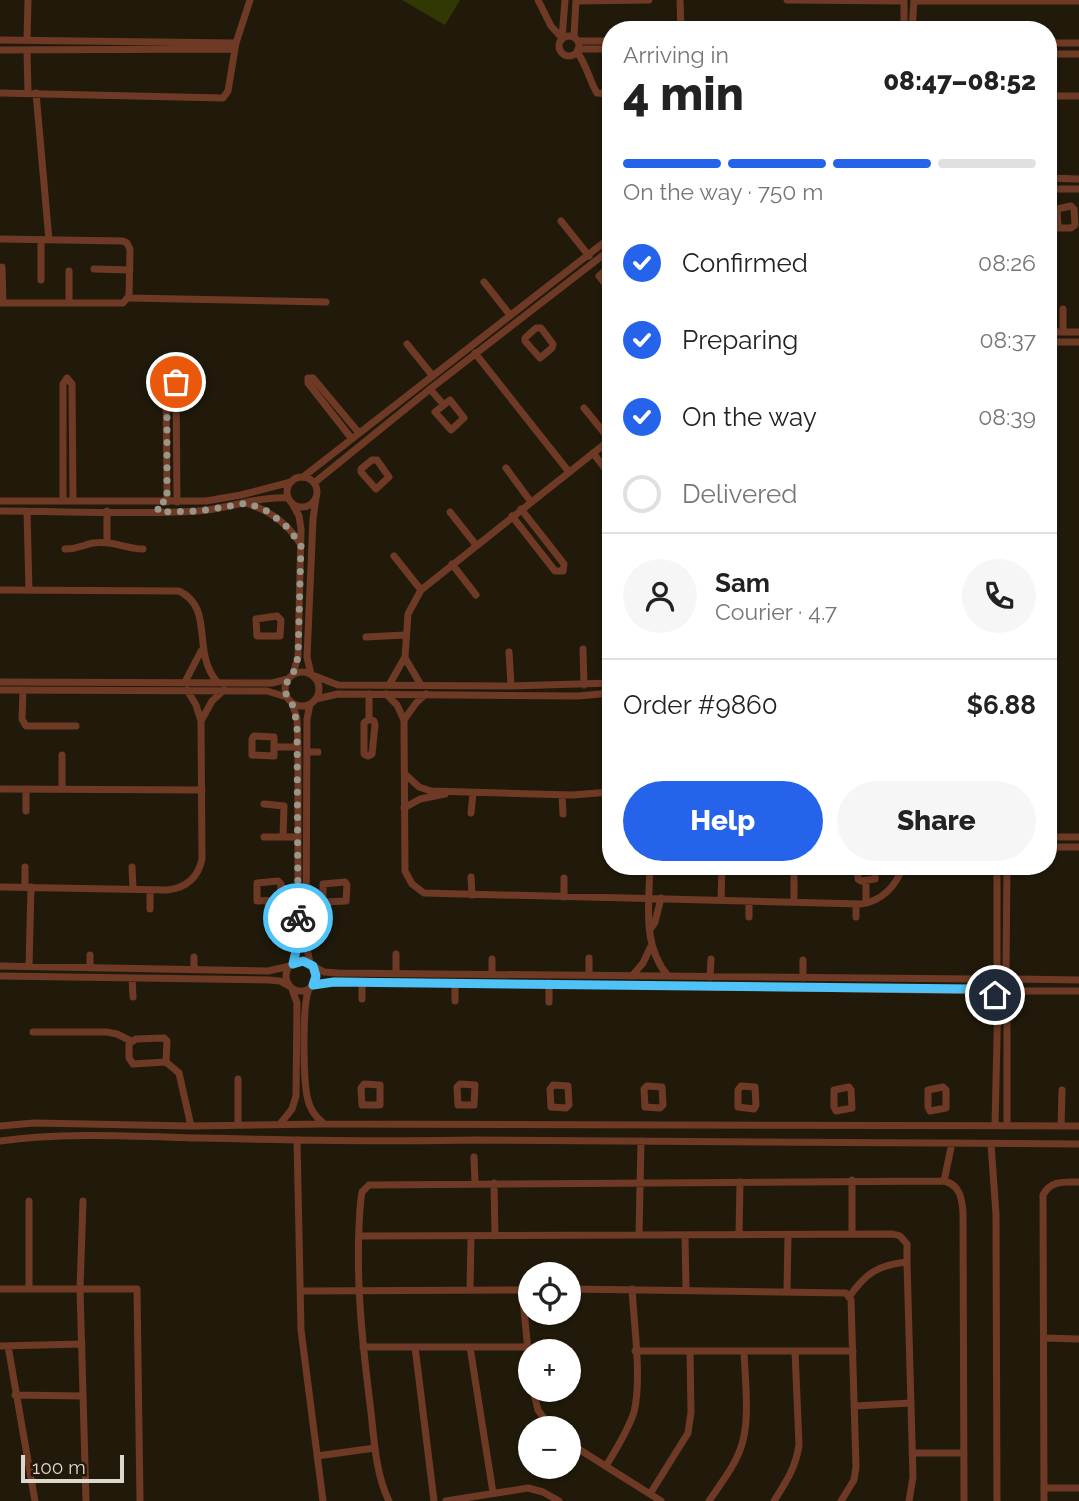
<!DOCTYPE html>
<meta charset="utf-8">
<style>
body{margin:0;font-family:Raleway,sans-serif;background:#f6f6f6;color:#222;height:100vh;display:flex;flex-direction:column;font-size:26px;white-space:nowrap}
*{box-sizing:border-box;margin:0}
p{font-size:23px;color:#767676}
.icon{flex:none;width:38px;height:38px;fill:none;stroke:currentColor;stroke-width:2;stroke-linecap:round;stroke-linejoin:round}
.map{position:relative;flex:1;overflow:hidden}
.drawer{position:absolute;left:602px;top:21px;width:455px;height:854px;display:flex;flex-direction:column;background:#fff;border-radius:28px;box-shadow:0 2px 5px #0004}
.drawer>*{flex:none}
.tools{position:absolute;left:518px;top:1262px;display:grid;gap:14px}
.tools a{display:grid;place-items:center;width:63px;height:63px;border-radius:50%;background:#fff;box-shadow:0 2px 5px #0004;font-size:35px}
.scale{position:absolute;left:21px;bottom:18px;width:103px;box-sizing:border-box;padding-left:7px;border:4px solid #dcd8ce;border-top:0;font-size:19px;line-height:24px;white-space:nowrap;color:#dcd8ce;-webkit-text-stroke:5px #211a0b;paint-order:stroke}
.pin{position:absolute;display:grid;place-items:center;width:60px;height:60px;color:#fff;margin:-30px;border:4px solid #fff;border-radius:50%;box-shadow:0 2px 7px #0007}
.courier{position:absolute;display:grid;place-items:center;width:70px;height:70px;margin:-35px;border:5px solid #4fc3f7;border-radius:50%;background:#fff;color:#222;box-shadow:0 2px 9px #0007}
.headline em{font-style:normal;font-weight:800}
.headline div{display:flex;flex-direction:column-reverse}
.headline{display:flex;align-items:center;justify-content:space-between;height:119px;padding:0 21px}
h1{font-size:46px;font-weight:800;line-height:52px}
.bar{display:grid;grid-template-columns:repeat(4,1fr);gap:10px 7px;align-content:center;height:84px;padding:0 21px}
.bar i{height:9px;border-radius:5px;background:#e0e0e0}
.bar .selected{background:#2563eb}
.bar p{grid-column:span 4}
.line{display:flex;align-items:center;gap:18px;padding:0 21px;border-top:2px solid #e0e0e0}
.line div{flex:1}
.round{display:grid;place-items:center;flex:none;width:74px;height:74px;border-radius:37px;background:#f6f6f6}
ol{padding:0 21px;list-style:none}
li{display:flex;align-items:center;gap:21px;height:77px}
li p{margin-inline-start:auto}
li .icon{padding:7px;border-radius:50%;background:#2563eb;color:#fff;stroke-width:4}
li:last-child{color:#767676}
li i{width:38px;height:38px;border:4px solid #e0e0e0;border-radius:50%}
.cta{display:flex;gap:14px;margin-top:auto;padding:14px 21px}
.cta a{flex:1;height:80px;border-radius:42px;background:#2563eb;color:#fff;font-size:28px;font-weight:800;line-height:80px;text-align:center}
.cta a+a{background:#f6f6f6;color:#222}
.map>svg:first-child{display:block}
</style>
<div class="map">
<svg width="1079" height="1501" viewBox="0 0 1079 1501">
<rect width="100%" height="100%" fill="#211a0b"/>
<!-- green -->
<path fill="#313803" d="M402 0H460L445 25Z"/>
<g fill="none" stroke-linecap="round" stroke-linejoin="round">
<!-- street -->
<path stroke="#6e3a25" stroke-width="7" d="M538 0 551 26 562 38
M680 0 681 30
M787 0 904 1
M576 1 649 0
M914 1H1079
M904 30V0
M912 30 914 0
M559 46a10 10 0 1 1 20 0a10 10 0 1 1-20 0Z
M574 37 576 0
M562 38 565 0
M0 40 236 43
M27 40 28 0
M578 41H611
M1048 43H1079
M578 49H611
M0 50 235 49
M27 51 28 93
M577 52C587 65 589 80 597 93L611 94
M1048 54H1079
M0 93 223 98 228 91 236 43 250 0
M36 93 49 240
M1048 96H1079
M1048 178 1079 179
M1048 189H1079
M1071 206 1074 209 1075 225 1071 228H1058L1057 209Z
M561 221 589 256
M0 239 123 241 127 243 130 249 129 296 123 303H0
M611 265 599 276 611 291
M2 267 3 303
M94 269 130 270
M69 271V303
M41 280V240
M484 282 510 315
M129 298 326 302
M1063 309V332
M536 328H541L553 344 552 348 540 358 525 341V338Z
M1048 332H1079
M1048 342H1079
M407 344 432 375
M475 353 569 472
M430 389 443 404
M450 400 464 418 451 430 435 412Z
M584 408 610 440
M352 439 308 383V378H313L359 433
M602 446 611 458
M593 453 611 476
M372 460H377L389 477 376 489 361 472V469Z
M506 468 531 502
M303 477 611 237
M287 492a15 15 0 1 1 30 0a15 15 0 1 1-30 0Z
M314 483 430 389 611 249
M0 501H206L241 495 291 482
M63 501V384L67 378 72 384 73 501
M167 502 166 383 171 377 176 382 177 502
M292 503 299 516 301 529 298 657 293 674
M248 504C271 511 289 525 301 545
M0 511C66 511 133 515 198 511 228 509 258 496 288 498
M27 511 29 590
M450 512 476 545
M512 516 555 571H563L564 564 521 509
M107 543V511
M65 549C80 549 82 545 93 543 113 540 126 549 143 549
M394 556 421 590
M452 564 476 595
M0 590 179 591C215 608 191 651 217 682
M277 616 281 620 280 636H257L256 619Z
M366 637 405 635
M583 649 584 685
M509 652 511 686
M405 658 421 685
M285 689a17 17 0 1 1 34 0a17 17 0 1 1-34 0Z
M311 674 307 657 313 519 316 498
M315 676 338 685 511 686 611 683
M0 682 272 683 288 679
M185 682 201 651
M389 685 405 657 408 614 421 590 611 439
M0 690 267 691 287 697
M23 690 22 719 26 726H76
M386 694 397 705 404 720 405 871 412 884 424 893 861 904C882 901 896 886 903 866
M316 699 338 694 578 696 611 693
M292 703 297 718 298 747V934L293 964
M369 719 374 721 375 725 372 754 368 756 364 754V723Z
M369 719V694
M404 720 416 703 426 694
M201 721 212 701 224 690
M254 736 274 737V756L252 755V739Z
M275 747H298
M307 752H318
M405 774 419 787 431 791 572 795 611 792
M0 789 202 790
M26 789V811
M62 789V755
M562 795 563 814
M264 804 284 806 283 837
M404 808 420 799 445 794
M471 813 473 793
M264 837H297
M1048 837H1079
M1048 847H1079
M650 866C649 904 642 946 668 976
M857 866 858 879 861 881 875 879V866
M997 866V969
M25 867V887
M132 867 133 889
M471 877 472 895
M564 878V897
M278 881 281 884 280 900 257 901V883Z
M866 881V903
M345 882 347 885 346 901 323 902V884Z
M0 887 167 890C186 888 198 878 202 859L201 721 196 705 187 690
M150 890V909
M721 900 722 866
M794 902V866
M749 917V901
M856 917V904
M651 928 655 922 661 898
M90 955V968
M803 960V978
M286 976a15 15 0 1 1 30 0a15 15 0 1 1-30 0Z
M310 964 306 942 307 719 310 704
M0 966 268 971 290 966
M29 966 31 887
M313 966 324 972 338 973 971 979 989 975
M986 983a14 14 0 1 1 28 0a14 14 0 1 1-28 0Z
M194 970V957
M1006 970 1007 866
M396 974V954
M492 974V959
M589 975V958
M0 976 269 980 280 981 289 986
M632 976 643 963 650 948
M710 977 711 959
M132 978 133 997
M1014 979 1079 980
M455 983V1001
M549 983V1002
M313 985 334 981 989 991
M309 989C302 1004 303 1083 308 1100 310 1110 316 1117 323 1123
M1012 991H1079
M1007 995V1125
M362 999V982
M33 1032H107L117 1034 131 1041
M166 1062 167 1041 164 1038 136 1039 129 1044V1058L133 1064 166 1062 179 1073 191 1126
M238 1079V1124
M364 1084 380 1085V1105H362L361 1088Z
M460 1084 475 1085 474 1105H458L457 1087Z
M553 1085 568 1086 569 1105 566 1108 551 1107 550 1089Z
M647 1086 662 1087 663 1105 660 1108 645 1107 644 1089Z
M741 1086 755 1087 756 1105 754 1109 738 1107V1090Z
M849 1087 851 1090 852 1108 836 1111 834 1107V1090Z
M943 1087 946 1090V1108L930 1111 928 1107V1090Z
M280 1124 292 1109 296 1096 297 1003 292 989
M995 1125 998 996
M0 1126 34 1123 191 1126 323 1124 1079 1126
M1061 1126 1062 1090
M297 1140 301 1330 323 1501
M0 1141C64 1132 132 1136 197 1138 290 1140 382 1142 475 1140L1079 1144
M991 1144 996 1214 997 1501
M474 1157 475 1183
M944 1181 952 1143
M494 1183 495 1236
M83 1201 80 1289 86 1501
M852 1234V1180
M639 1235 641 1141
M685 1235 686 1290
M739 1235 740 1182
M359 1236 893 1234 900 1236 907 1244V1262L913 1477 909 1501
M0 1289H137L140 1501
M29 1289V1201
M569 1289 846 1293 851 1300 856 1467 854 1480 841 1501
M470 1290 471 1236
M522 1290 530 1371
M301 1291 530 1290
M787 1291 788 1235
M849 1297C866 1273 878 1265 907 1262
M1044 1338 1079 1339
M0 1346 82 1344
M8 1346 35 1501
M363 1347H527
M415 1347 434 1501
M470 1347 493 1493
M635 1351H853
M533 1390 538 1410 551 1428
M15 1395 83 1396
M855 1406 911 1403
M569 1443 661 1501
M912 1453H964
M317 1456 375 1448
M606 1466C616 1449 628 1431 634 1412 642 1380 634 1324 632 1289
M1044 1488H1079
M650 1494 688 1433 691 1412 690 1351
M389 1501C376 1475 374 1440 371 1412 362 1341 354 1269 361 1198L362 1192 369 1185 944 1181C960 1185 962 1198 963 1213L964 1501
M446 1501 528 1488 543 1492 559 1501
M709 1501C721 1483 736 1465 742 1444 750 1418 745 1379 744 1351
M774 1501C786 1482 796 1467 799 1445L795 1351
M1044 1501 1043 1195C1051 1180 1064 1182 1079 1182"/>
</g>
<g fill="none" stroke-linecap="round" stroke-linejoin="round">
<!-- done -->
<path stroke="#9b968a" stroke-width="7" stroke-dasharray="0 12.6" d="M176 382 174 377 167 380V502H158V512L199 511 248 503 269 512 287 527 301 545 298 657 293 674 288 679 285 690 287 697 292 703 297 723 298 918"/>
<!-- route -->
<path stroke="#4fc3f7" stroke-width="9" d="M298 918V942L293 964 303 961 313 966 316 976 313 985 334 982 972 989 989 990 995 995"/>
</g>
</svg>
<div class="tools">
<a><svg class="icon" aria-label="locate" viewBox="0 0 24 24"><circle cx="12" cy="12" r="6"/><path d="M12 2v4M12 18v4M2 12h4M18 12h4"/></svg></a>
<a>+</a>
<a>−</a>
</div>
<div class="scale">100 m</div>
<div class="pin" style="left:176px;top:382px;background:#ea580c"><svg class="icon" aria-label="bag" viewBox="0 0 24 24"><path d="M5 8h14l-1 12H6zM9 8a3 3 0 0 1 6 0"/></svg></div>
<div class="pin" style="left:995px;top:995px;background:#1f2937"><svg class="icon" aria-label="home" viewBox="0 0 24 24"><path d="M3 11l9-7 9 7M6 9v11h12V9"/></svg></div>
<div class="courier" style="left:298px;top:918px"><svg class="icon" aria-label="bike" viewBox="0 0 24 24"><circle cx="6" cy="16" r="4"/><circle cx="18" cy="16" r="4"/><path d="M6 16l4-8h5l3 8M10 8l3 8H6M13 5h3"/></svg></div>
<section class="drawer">
<div class="headline"><div><h1>4 min</h1><p>Arriving in</p></div><em>08:47–08:52</em></div>
<div class="bar"><i class="selected"></i><i class="selected"></i><i class="selected"></i><i></i><p>On the way · 750 m</p></div>
<ol>
<li><svg class="icon" aria-label="check" viewBox="0 0 24 24"><path d="M5 12l5 5 9-10"/></svg>Confirmed<p>08:26</p></li>
<li><svg class="icon" aria-label="check" viewBox="0 0 24 24"><path d="M5 12l5 5 9-10"/></svg>Preparing<p>08:37</p></li>
<li><svg class="icon" aria-label="check" viewBox="0 0 24 24"><path d="M5 12l5 5 9-10"/></svg>On the way<p>08:39</p></li>
<li><i></i>Delivered</li>
</ol>
<div class="line" style="height:126px"><a class="round"><svg class="icon" aria-label="person" viewBox="0 0 24 24"><circle cx="12" cy="8" r="4"/><path d="M4 21q1-7 8-7t8 7"/></svg></a><div><b>Sam</b><p>Courier · 4.7</p></div><a class="round"><svg class="icon" aria-label="phone" viewBox="0 0 24 24"><path d="M5 4h4l2 5-3 2q2 4 5 5l2-3 5 2v4C11 20 4 13 5 4z"/></svg></a></div>
<div class="line" style="height:91px"><div>Order #9860</div><b>$6.88</b></div>
<div class="cta"><a>Help</a><a>Share</a></div>
</section>
</div>
